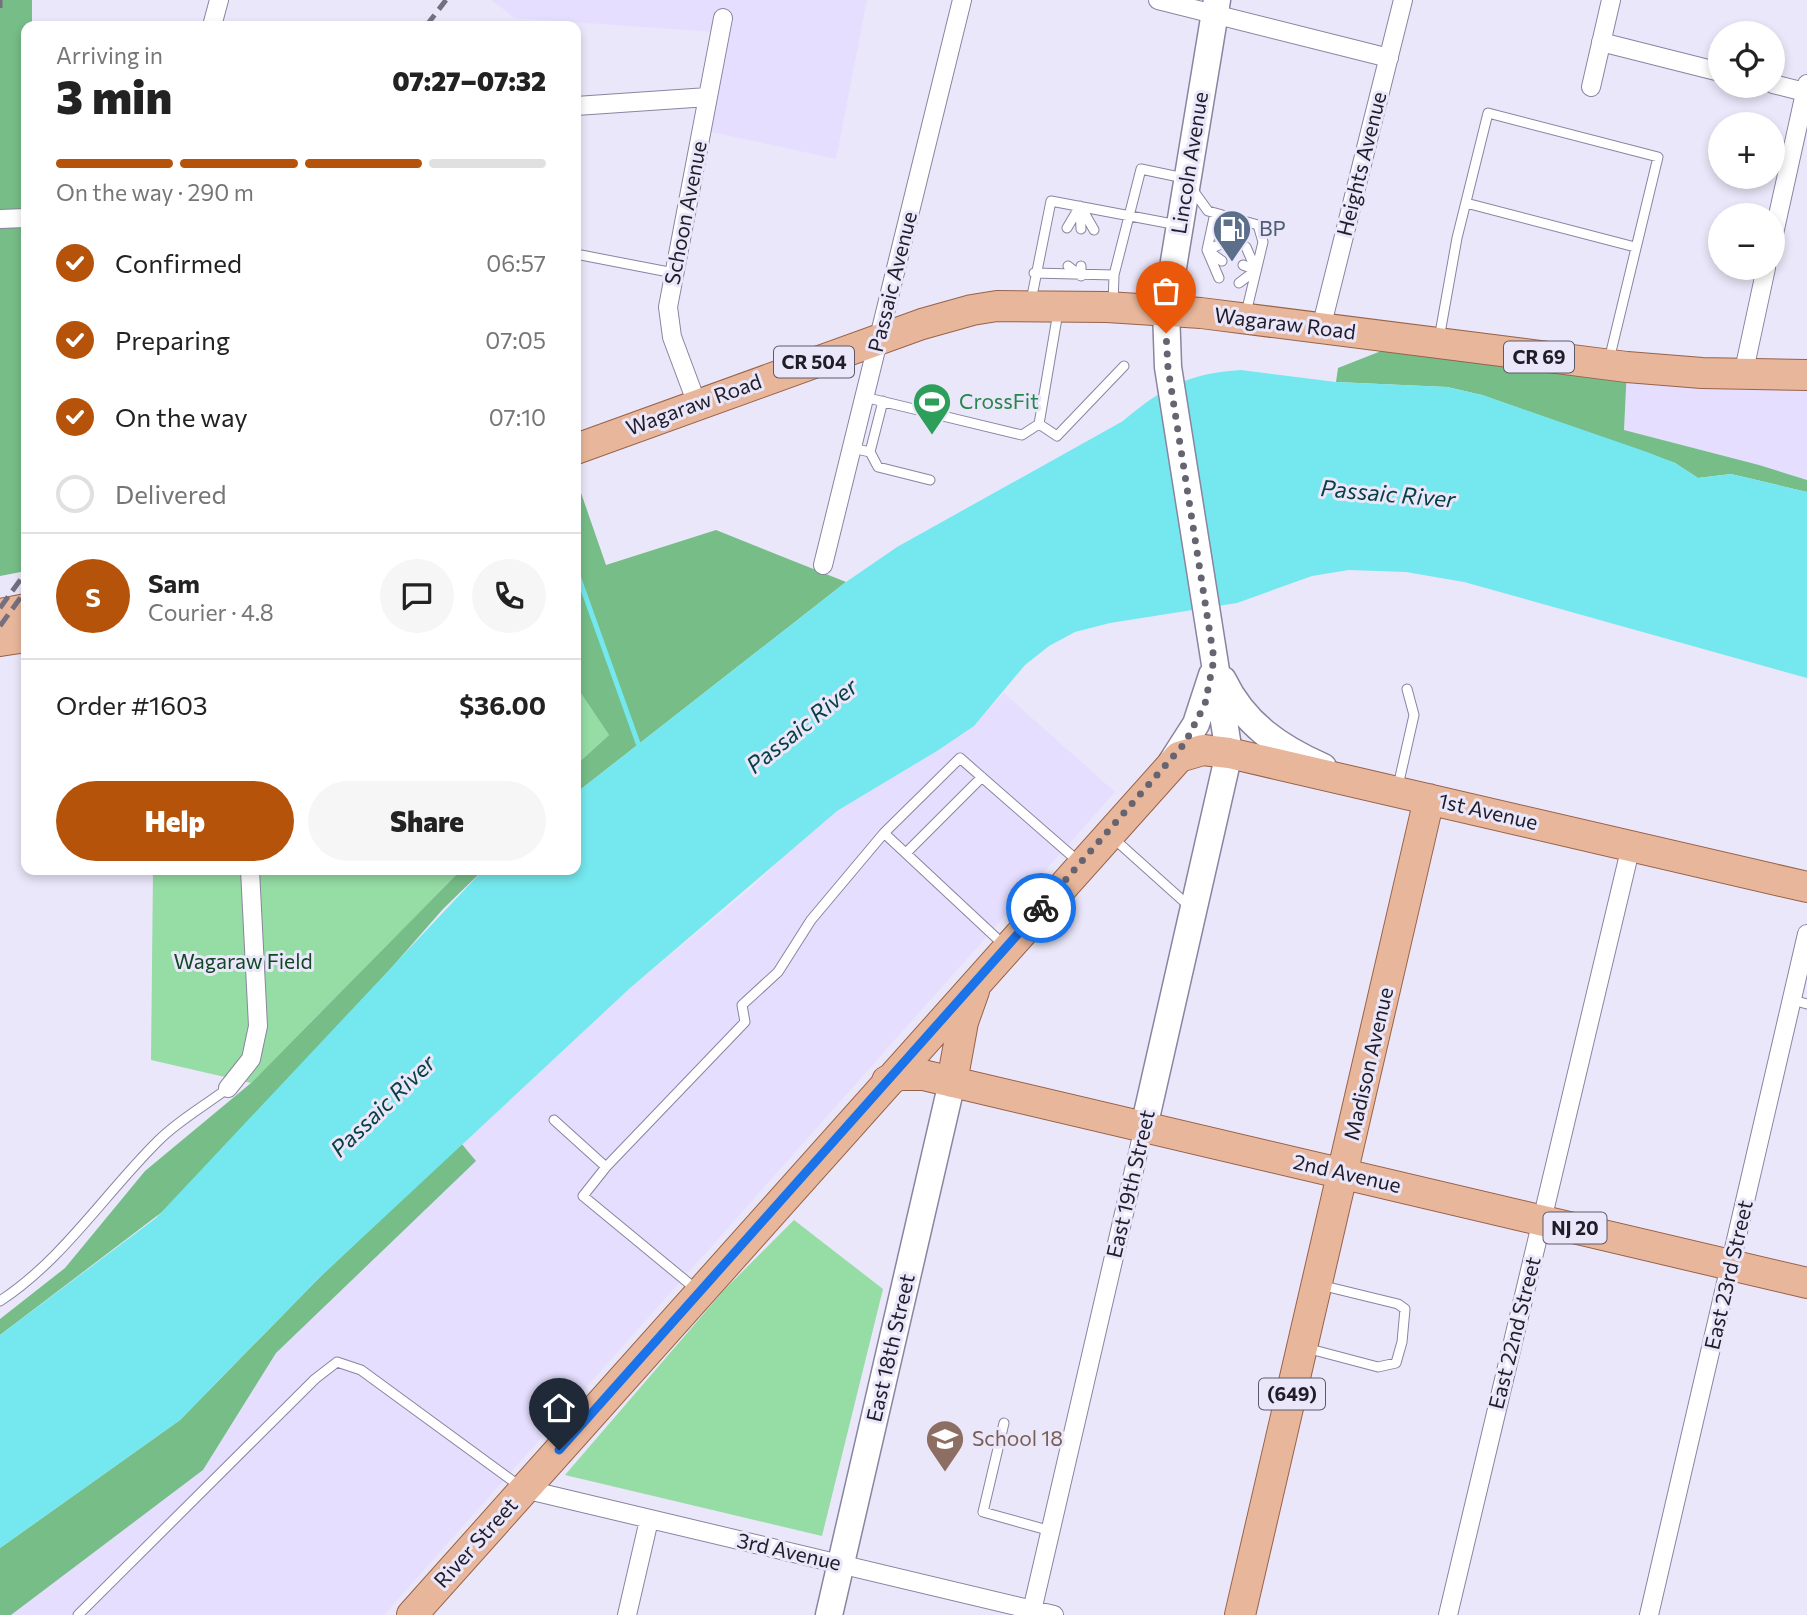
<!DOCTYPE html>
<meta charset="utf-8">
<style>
body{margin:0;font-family:Commissioner,sans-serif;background:#f6f6f6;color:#222;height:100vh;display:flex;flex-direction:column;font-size:26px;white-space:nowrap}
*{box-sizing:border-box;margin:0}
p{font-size:23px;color:#767676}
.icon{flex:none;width:38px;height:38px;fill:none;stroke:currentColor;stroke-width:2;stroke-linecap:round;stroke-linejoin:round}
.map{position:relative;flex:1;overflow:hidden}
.drawer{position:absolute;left:21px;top:21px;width:560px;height:854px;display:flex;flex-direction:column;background:#fff;border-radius:14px;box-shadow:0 4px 10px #0003}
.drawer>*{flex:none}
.buttons{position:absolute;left:1708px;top:21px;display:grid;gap:14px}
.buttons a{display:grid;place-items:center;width:77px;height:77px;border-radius:50%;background:#fff;box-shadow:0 4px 10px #0003;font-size:35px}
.pin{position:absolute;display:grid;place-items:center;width:60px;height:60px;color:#fff;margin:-72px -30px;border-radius:50% 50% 50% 0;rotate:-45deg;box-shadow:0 0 7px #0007}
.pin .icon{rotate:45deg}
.courier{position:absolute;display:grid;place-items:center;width:70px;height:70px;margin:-35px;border:5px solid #1a73e8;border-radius:50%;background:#fff;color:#222;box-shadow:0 2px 9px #0007}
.summary em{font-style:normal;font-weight:800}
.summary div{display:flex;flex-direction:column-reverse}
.summary{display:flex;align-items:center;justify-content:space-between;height:119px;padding:0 35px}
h1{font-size:46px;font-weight:800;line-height:52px}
.bar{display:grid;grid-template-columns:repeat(4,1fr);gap:10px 7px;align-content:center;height:84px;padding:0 35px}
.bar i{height:9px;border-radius:5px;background:#e0e0e0}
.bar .selected{background:#b45309}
.bar p{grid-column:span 4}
.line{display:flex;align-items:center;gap:18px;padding:0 35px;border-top:2px solid #e0e0e0}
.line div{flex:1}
.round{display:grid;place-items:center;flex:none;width:74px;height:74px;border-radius:37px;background:#f6f6f6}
ol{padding:0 35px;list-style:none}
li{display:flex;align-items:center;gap:21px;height:77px}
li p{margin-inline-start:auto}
li .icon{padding:7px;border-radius:50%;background:#b45309;color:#fff;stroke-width:4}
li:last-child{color:#767676}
li i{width:38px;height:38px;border:4px solid #e0e0e0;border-radius:50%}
.primary-button{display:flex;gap:14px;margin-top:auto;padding:14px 35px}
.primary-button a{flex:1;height:80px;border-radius:42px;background:#b45309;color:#fff;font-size:28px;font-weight:800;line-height:80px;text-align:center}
.primary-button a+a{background:#f6f6f6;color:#222}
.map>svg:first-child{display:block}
</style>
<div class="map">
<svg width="1807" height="1615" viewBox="0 0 1807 1615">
<rect width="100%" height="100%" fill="#ebe7fa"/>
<!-- built -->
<path fill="#e5defe" d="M491 0H867L836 159 708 131 730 33 515 18Z
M1627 367 1807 375V480L1759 465 1624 430Z
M1004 693 1115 792 384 1615H11L203 1470 276 1353 476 1161 461 1143 629 989 749 890 807 834 837 811 937 751 973 726Z"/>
<!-- green -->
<path fill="#95dca5" d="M576 686 609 735 576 765Z
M153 870H461L251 1083 151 1060Z
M794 1220 883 1289 822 1536 565 1475 725 1289Z"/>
<!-- forest -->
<path fill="#76bd88" d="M0 0H32V26H26V571L0 576Z
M1409 340 1627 367 1624 430 1759 465 1807 480V492L1731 474 1698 478 1675 463 1482 395 1447 387 1336 382 1338 368Z
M576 489 580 490 606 565 716 530 846 582 576 793V765L609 735 576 686Z
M461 870H483L443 909 365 998 166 1209 0 1335V1319L65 1268 145 1171 251 1083Z
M461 1143 476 1161 276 1353 203 1470 11 1615H0V1548L180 1420 319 1278Z"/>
<!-- water -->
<path fill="#74e8ee" d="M1241 370 1336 382 1447 387 1482 395 1647 452 1675 463 1698 478 1731 474 1807 492V678L1464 582 1406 572 1349 570 1312 576 1237 603 1110 623 1075 632 1049 646 1025 665 974 726 937 751 837 811 629 989 319 1278 180 1420 0 1548V1335L156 1218 483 870H576V793L846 582 897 547 1123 421C1162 388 1189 373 1241 370Z"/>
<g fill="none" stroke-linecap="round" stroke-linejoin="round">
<!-- stream -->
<path stroke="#74e8ee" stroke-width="5" d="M576 570 639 746"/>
<!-- lane casing -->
<g stroke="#8a84a1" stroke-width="11">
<path id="lane" d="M1192 189 1208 211 1258 225 1263 242 1246 313
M1466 203 1635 247
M1081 207 1094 230
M1215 213 1207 250 1226 242
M1067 228 1080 206 1081 229
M1246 247 1256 270
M581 255 674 273
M1068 266 1081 276V266
M1034 273 1114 275
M1219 278 1207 250 1222 261
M1239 283 1256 270 1243 265
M1031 301 1051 201 1178 225
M1113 304 1114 275 1141 169 1184 178
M1439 339 1457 238 1488 113 1658 157 1609 360
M864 397 1022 435 1039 424 1058 312
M1039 424 1057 436 1124 366
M852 448 870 452 883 401
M870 452 878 467 930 480
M1398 786 1414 715 1407 689
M884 833 960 758 1079 862
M1112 837 1190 907
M906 853 982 777
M1792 1000 1807 1004
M554 1120 606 1167 745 1022 742 1005 778 972 811 920 884 833 1005 946
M606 1167 583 1196 697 1290
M0 1301C63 1260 106 1192 159 1140 179 1120 206 1105 228 1088
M1306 1348 1378 1367 1396 1363 1402 1342 1405 1309 1398 1304 1320 1285
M1004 1423 983 1512 1051 1531
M78 1615 315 1379 337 1362 361 1370 521 1487"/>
</g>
<!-- street casing -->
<g stroke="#8a84a1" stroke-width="20">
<path id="street" d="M1158 0 1389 58
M212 26 219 0
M1601 42 1720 72
M1773 84 1805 92
M1591 87 1611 0
M576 106 708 97
M0 219 26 218
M1773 238 1807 84
M1321 328 1403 0
M1743 375 1766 268
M697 404 672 337 668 307 723 18
M823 565 962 0
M228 1088 251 1059 258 1026 250 870
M524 1489 1054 1615
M627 1615 649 1520
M1031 1615 1144 1127
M1448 1615 1631 846
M1649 1615 1807 934"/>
</g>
<!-- secondary casing -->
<g stroke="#8a84a1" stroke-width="29">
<path id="secondary" d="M1223 680C1244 724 1280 748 1323 767
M1171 763 1196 724 1212 675
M1144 1127 1229 753 1168 367 1166 310 1217 0
M829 1615 952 1082"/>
</g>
<!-- primary casing -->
<g stroke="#986248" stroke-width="32">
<path id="primary" d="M576 449 922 324 972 310 997 306 1107 307 1201 313 1627 367 1702 373 1807 375
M0 614 26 609
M0 641 26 637
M887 1081 899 1075H923L1807 1283
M952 1082 963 1022 974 991
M412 1615 1179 757 1203 750 1229 753 1807 887
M1240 1615 1429 799"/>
</g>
<!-- lane -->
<use href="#lane" stroke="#fff" stroke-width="9"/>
<!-- street -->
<use href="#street" stroke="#fff" stroke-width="18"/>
<!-- secondary -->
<use href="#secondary" stroke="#fff" stroke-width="26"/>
<!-- primary -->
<use href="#primary" stroke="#e8b79b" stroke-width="30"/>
<!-- rail -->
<path stroke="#74707f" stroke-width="5" stroke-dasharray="14 7" stroke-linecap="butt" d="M0 8V0
M426 26 446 0
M0 608 26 572
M0 626 26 590"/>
</g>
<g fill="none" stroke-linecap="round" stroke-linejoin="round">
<!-- done -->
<path stroke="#676472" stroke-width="7" stroke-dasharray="0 12.6" d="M1041 908 1185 743 1205 704 1214 659 1168 368 1166 333"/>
<!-- route -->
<path stroke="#1a73e8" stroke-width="9" d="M559 1450 1041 908"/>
</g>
<!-- icons -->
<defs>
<g id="fuel-pin" transform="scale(2.0125)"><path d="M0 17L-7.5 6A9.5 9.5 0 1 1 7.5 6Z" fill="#5c6f8a" stroke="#ebe7fa"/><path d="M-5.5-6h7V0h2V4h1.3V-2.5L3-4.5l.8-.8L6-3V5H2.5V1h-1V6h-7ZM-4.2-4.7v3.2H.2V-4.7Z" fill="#fff"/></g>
<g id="stadium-pin" transform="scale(2.0125)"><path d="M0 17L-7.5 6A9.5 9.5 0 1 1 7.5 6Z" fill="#2e9e5b" stroke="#ebe7fa"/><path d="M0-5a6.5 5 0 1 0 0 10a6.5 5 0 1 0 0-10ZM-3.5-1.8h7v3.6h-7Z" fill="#fff"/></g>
<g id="school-pin" transform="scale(2.0125)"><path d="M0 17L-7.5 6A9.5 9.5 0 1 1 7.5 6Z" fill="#8d6e63" stroke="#ebe7fa"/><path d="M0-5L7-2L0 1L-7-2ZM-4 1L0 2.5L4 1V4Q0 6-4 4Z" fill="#fff"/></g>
</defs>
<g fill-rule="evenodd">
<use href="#fuel-pin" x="1232" y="229"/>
<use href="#stadium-pin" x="932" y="402"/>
<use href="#school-pin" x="945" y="1439"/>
</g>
<g text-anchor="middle" stroke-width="6" stroke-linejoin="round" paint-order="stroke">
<!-- shield labels -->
<g fill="#ebe7fa" stroke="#5d5a68" stroke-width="2">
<rect x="1504" y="341.5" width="70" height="31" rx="5"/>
<rect x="774" y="346.5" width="80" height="31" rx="5"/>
<rect x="1543.5" y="1212.5" width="63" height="31" rx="5"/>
<rect x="1259" y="1378.5" width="66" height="31" rx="5"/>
</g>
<g font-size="19" font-weight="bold" fill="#201d29">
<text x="1539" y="364">CR 69</text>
<text x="814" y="369">CR 504</text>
<text x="1575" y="1235">NJ 20</text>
<text x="1292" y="1401">(649)</text>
</g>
<!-- street labels -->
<g font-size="21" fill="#201d29" stroke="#ebe7fa">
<text transform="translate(1190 163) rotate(-81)" y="7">Lincoln Avenue</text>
<text transform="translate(1362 164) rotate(-76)" y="7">Heights Avenue</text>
<text transform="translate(686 213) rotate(-79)" y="7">Schoon Avenue</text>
<text transform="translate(893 282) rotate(-76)" y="7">Passaic Avenue</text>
<text transform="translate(1285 324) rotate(7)" y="7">Wagaraw Road</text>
<text transform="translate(694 405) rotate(-20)" y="7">Wagaraw Road</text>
<text transform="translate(1488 812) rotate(13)" y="7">1st Avenue</text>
<text transform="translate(1369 1064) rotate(-77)" y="7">Madison Avenue</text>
<text transform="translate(1347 1174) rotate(13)" y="7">2nd Avenue</text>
<text transform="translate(1131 1184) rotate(-77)" y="7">East 19th Street</text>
<text transform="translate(1729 1275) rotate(-77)" y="7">East 23rd Street</text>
<text transform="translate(1515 1333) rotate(-76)" y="7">East 22nd Street</text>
<text transform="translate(891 1348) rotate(-77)" y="7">East 18th Street</text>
<text transform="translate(476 1543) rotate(-48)" y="7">River Street</text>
<text transform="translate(789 1552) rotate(13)" y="7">3rd Avenue</text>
</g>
<!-- service labels -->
<g font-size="21" fill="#4e5e75" stroke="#ebe7fa" text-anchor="start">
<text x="1259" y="236">BP</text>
</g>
<!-- leisure labels -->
<g font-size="21" fill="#27864d" stroke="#ebe7fa" text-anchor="start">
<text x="959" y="409">CrossFit</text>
</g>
<!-- park labels -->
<g font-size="21" fill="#124724" stroke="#ebe7fa">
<text x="243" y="969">Wagaraw Field</text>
</g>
<!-- education labels -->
<g font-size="21" fill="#785e54" stroke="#ebe7fa" text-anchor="start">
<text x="972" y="1446">School 18</text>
</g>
<!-- water labels -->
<g font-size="23" font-style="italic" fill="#074043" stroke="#ebe7fa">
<text transform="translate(1388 494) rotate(5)" y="8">Passaic River</text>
<text transform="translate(802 726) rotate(-39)" y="8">Passaic River</text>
<text transform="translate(383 1106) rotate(-44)" y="8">Passaic River</text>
</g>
</g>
</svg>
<div class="buttons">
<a><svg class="icon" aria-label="locate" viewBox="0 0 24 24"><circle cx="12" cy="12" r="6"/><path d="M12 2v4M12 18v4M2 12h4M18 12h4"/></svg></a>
<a>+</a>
<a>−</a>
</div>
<div class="pin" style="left:1166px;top:333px;background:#ea580c"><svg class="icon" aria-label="bag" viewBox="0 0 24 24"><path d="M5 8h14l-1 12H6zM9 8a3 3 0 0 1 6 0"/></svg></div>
<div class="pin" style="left:559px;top:1450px;background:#1f2937"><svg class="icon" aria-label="home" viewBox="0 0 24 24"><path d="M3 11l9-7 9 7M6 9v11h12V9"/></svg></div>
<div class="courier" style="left:1041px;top:908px"><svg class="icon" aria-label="bike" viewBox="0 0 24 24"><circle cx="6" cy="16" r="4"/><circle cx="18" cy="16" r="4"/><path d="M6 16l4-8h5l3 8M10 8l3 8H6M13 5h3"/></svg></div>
<section class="drawer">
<div class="summary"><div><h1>3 min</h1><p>Arriving in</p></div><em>07:27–07:32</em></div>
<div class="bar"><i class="selected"></i><i class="selected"></i><i class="selected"></i><i></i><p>On the way · 290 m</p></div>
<ol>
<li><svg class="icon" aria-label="check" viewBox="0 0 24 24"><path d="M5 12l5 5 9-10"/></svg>Confirmed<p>06:57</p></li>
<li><svg class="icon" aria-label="check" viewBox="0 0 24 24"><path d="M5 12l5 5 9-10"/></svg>Preparing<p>07:05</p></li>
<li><svg class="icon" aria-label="check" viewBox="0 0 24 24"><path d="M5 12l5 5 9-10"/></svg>On the way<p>07:10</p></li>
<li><i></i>Delivered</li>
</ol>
<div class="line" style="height:126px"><b class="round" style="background:#b45309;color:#fff">S</b><div><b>Sam</b><p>Courier · 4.8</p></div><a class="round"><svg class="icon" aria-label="chat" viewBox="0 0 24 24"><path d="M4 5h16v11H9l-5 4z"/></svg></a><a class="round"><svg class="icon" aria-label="phone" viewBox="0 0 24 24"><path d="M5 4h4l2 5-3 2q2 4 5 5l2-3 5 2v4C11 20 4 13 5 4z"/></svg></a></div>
<div class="line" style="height:91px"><div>Order #1603</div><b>$36.00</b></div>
<div class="primary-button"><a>Help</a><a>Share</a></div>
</section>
</div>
